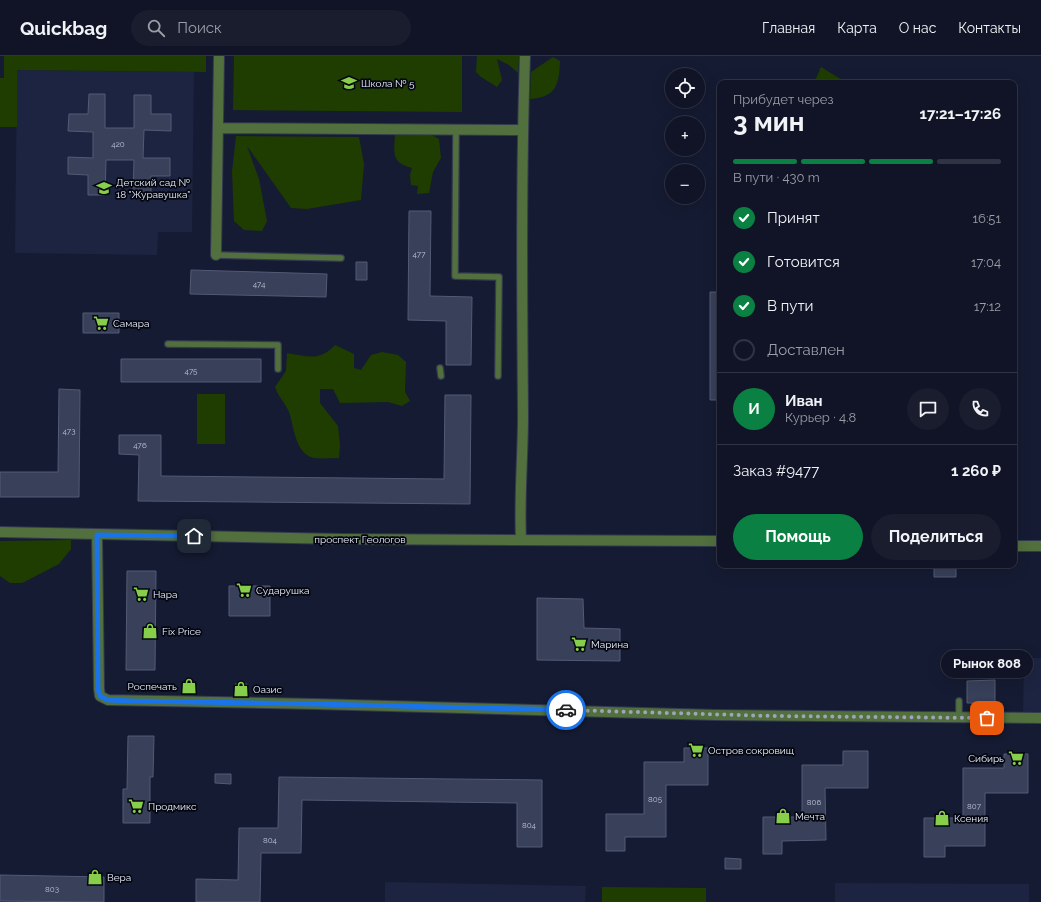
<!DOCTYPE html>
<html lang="ru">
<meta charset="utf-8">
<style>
body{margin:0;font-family:Raleway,sans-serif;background:#191d2e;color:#f1f3f6;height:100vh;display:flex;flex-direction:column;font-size:15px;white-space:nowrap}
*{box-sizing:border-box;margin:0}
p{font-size:13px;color:#9c9ea7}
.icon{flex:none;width:22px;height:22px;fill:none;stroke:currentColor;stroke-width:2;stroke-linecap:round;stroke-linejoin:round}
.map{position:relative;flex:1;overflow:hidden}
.panel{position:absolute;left:717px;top:24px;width:300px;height:488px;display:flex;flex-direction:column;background:#101426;border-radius:8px;box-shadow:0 4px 16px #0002,0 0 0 1px #303343}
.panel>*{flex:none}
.fabs{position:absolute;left:665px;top:12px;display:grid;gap:8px}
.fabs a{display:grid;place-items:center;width:40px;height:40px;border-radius:50%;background:#101426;box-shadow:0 4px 16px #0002,0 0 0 1px #303343;font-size:20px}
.pin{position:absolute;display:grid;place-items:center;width:34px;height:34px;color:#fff;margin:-17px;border-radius:8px;box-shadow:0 2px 6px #0006}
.courier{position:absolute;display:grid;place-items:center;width:40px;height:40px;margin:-20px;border:3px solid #1a73e8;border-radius:50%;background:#fff;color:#222;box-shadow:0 1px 5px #0007}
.bubble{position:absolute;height:28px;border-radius:14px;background:#101426;box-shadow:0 4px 16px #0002,0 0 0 1px #303343;font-size:13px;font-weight:700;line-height:28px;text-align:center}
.headline em{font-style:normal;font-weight:700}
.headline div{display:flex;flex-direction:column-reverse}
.headline{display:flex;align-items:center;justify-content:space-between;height:68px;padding:0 16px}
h1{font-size:26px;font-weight:700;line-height:30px}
.bar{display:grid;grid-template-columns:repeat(4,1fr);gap:6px 4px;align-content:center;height:48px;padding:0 16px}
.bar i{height:5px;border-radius:3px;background:#303343}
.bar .current{background:#0b8043}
.bar p{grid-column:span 4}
.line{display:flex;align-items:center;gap:10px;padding:0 16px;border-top:1px solid #303343}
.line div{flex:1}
.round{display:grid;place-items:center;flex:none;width:42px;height:42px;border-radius:21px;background:#191d2e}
ol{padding:0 16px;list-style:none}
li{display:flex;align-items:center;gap:12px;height:44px}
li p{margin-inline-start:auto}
li .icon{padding:4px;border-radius:50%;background:#0b8043;color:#fff;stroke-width:4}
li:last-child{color:#9c9ea7}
li i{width:22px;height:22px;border:2px solid #303343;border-radius:50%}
.action{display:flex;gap:8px;margin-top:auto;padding:8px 16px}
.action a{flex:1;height:46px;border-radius:24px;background:#0b8043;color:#fff;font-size:16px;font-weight:700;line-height:46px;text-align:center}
.action a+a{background:#191d2e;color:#f1f3f6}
header{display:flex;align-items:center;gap:24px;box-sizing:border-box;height:56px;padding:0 20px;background:#101426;border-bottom:1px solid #303343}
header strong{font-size:19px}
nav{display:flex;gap:22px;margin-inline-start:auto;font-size:14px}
.search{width:280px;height:36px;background:#191d2e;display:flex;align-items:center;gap:10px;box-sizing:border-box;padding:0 14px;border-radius:22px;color:#9c9ea7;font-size:15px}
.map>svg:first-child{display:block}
</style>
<header>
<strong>Quickbag</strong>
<div class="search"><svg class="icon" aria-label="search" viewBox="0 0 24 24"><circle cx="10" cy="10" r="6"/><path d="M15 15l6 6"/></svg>Поиск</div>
<nav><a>Главная</a><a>Карта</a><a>О нас</a><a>Контакты</a></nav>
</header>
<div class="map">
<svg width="1041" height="846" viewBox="0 0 1041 846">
<rect width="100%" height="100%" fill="#151b32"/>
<!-- built -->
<path fill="#1c2441" d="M17 14 194 16 192 176H158L157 199 15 197Z
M1024 602H1041V658H1023Z
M385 826 586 830 585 846H385Z
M835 827 1029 828V846H835Z"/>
<!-- green -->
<path fill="#1f3d00" d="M4 0H206V16L17 14V71H0V22H4Z
M234 0H462V56L233 54Z
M477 0H519L518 17 509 9 497 3 502 24 497 31 481 21 476 16Z
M553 1 560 5C559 28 557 41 530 43L531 16Z
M821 11 847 27H814Z
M430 78 439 83 441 102 433 116 429 137 417 138 418 130 411 129 410 119 412 112C391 107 394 97 395 79Z
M236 80 359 81 364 108 361 144 307 153 291 152 247 90 259 123 267 165 262 175 244 174 234 165 232 115Z
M335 289 354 298V312L361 314 371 299 382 296 398 299 406 306 405 336 410 345 402 350 388 346 340 347 333 333H320V347L338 370 340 389 339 402C332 402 322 403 314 402 295 398 294 370 289 356 285 347 278 340 275 331L286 315 287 297C306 300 320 306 335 289Z
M197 338H225V388H197Z
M71 484V493L59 508 30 523 22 527H10L0 520V485Z
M602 831 706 832V846H602Z"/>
<!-- building -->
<path fill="#38405a" stroke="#525a76" d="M89 38H105V72H134V39H151V58H171V75L144 74 143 102H170V120H151V140L133 139 134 104H106L105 139H88V119L68 118V101L93 102V76L68 75 69 58H88Z
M409 155H431L430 240 472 241 471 309H446V265L408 264Z
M356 206H367V224H356Z
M191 214 327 218 326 241 190 238Z
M710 236H720V344H710Z
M83 257H119V277H83Z
M121 303H261V326H121Z
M59 333 80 334 79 441H0V416H58Z
M445 339H471L470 448 138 445 139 399 119 398V379H161V420L444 423Z
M934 511 956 512V521H934Z
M127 515H156L155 614H126Z
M229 530H270V560H229Z
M537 542 583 543 584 572 620 573V605L537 604Z
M995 624V647H967V625Z
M235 628H247V638H235Z
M128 680H154L153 721H150V767H123V733H127Z
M684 692H708V729H666V781H625V795H606V758H644V706H684Z
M843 695H868V732H825L826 784 782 785V798H763V761H802V709H843Z
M1004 698H1028V737H985V790H945V801H924V762H963V712H1004Z
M215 718H231V728L215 727Z
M279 721 542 724V791H517V747L302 744 301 797H261L260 846H196V823L238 824 239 772H278Z
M725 802 741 803V813H725Z
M0 819 104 821V846L0 845Z"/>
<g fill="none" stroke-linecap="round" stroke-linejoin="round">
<!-- service casing -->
<g stroke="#33394f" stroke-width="8">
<path id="service" d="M456 73 455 220 499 221 498 320
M216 199 341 202
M168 288 278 289V313
M440 312 441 320
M959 645V662"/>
</g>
<!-- minor casing -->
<g stroke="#33394f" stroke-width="12">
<path id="minor" d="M219 72 523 74
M216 199 219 0
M97 479 99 633 100 640 108 644 315 648 716 659 1041 662
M521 483C519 442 523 400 523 359 522 240 521 120 525 0"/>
</g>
<!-- tertiary casing -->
<g stroke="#33394f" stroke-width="12">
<path id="tertiary" d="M0 476 342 483 720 485
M1014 490H1041"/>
</g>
<!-- service -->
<use href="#service" stroke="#526f3e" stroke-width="5.5"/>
<!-- minor -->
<use href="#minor" stroke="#526f3e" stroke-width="10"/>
<!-- tertiary -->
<use href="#tertiary" stroke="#526f3e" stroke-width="10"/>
</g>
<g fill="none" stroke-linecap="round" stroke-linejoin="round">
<!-- done -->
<path stroke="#9fa4b7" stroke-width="4" stroke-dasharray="0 7.2" d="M566 654 772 660 987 662"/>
<!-- route -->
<path stroke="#1a73e8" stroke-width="5" d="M194 480 97 479 98 633 100 640 108 644 132 645 315 648 566 654"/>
</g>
<!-- icons -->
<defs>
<g id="school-bare" transform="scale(1.2)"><path d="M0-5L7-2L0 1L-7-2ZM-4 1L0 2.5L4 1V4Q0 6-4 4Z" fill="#87cf4a" stroke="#050710" stroke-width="2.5" paint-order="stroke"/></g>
<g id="supermarket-bare" transform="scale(1.2)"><path d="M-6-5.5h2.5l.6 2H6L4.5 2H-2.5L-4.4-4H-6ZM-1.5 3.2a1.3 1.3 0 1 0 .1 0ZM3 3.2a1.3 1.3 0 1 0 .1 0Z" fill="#87cf4a" stroke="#050710" stroke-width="2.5" paint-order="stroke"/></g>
<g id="shop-bare" transform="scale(1.2)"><path d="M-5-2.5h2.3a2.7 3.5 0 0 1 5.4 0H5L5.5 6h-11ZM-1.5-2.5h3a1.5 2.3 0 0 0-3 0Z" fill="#87cf4a" stroke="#050710" stroke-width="2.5" paint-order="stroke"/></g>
</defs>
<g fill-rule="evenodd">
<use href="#school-bare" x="349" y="27"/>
<use href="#school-bare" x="104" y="132"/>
<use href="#supermarket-bare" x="101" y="267"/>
<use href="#supermarket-bare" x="244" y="534"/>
<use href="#supermarket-bare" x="141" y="538"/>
<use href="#shop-bare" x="150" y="575"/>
<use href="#supermarket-bare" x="579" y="588"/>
<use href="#shop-bare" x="189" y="630"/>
<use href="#shop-bare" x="241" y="633"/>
<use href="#supermarket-bare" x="696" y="694"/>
<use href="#supermarket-bare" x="1016" y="702"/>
<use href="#supermarket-bare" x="136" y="750"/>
<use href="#shop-bare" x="783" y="760"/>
<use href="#shop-bare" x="942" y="762"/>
<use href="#shop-bare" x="95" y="821"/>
</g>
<g text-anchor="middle" stroke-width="3.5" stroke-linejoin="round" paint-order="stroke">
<!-- number labels -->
<g font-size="8" fill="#bdc2d6">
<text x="118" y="91">420</text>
<text x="419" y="201">477</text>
<text x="259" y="231">474</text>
<text x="191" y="318">475</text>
<text x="69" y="378">473</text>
<text x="140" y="392">476</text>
<text x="655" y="746">805</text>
<text x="814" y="749">806</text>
<text x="974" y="753">807</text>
<text x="529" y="772">804</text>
<text x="270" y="787">804</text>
<text x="52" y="836">803</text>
</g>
<!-- poi labels -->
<g font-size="10" fill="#e9eeff" stroke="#050710" text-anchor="start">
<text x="361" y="31">Школа № 5</text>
<text x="116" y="130">Детский сад №<tspan x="116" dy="12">18 "Журавушка"</tspan></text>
<text x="113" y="271">Самара</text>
<text x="256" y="538">Сударушка</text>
<text x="153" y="542">Нара</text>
<text x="162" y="579">Fix Price</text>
<text x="591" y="592">Марина</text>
<text x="177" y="634" text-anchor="end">Роспечать</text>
<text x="253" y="637">Оазис</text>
<text x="708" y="698">Остров сокровищ</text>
<text x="1004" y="706" text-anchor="end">Сибирь</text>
<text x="148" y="754">Продмикс</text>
<text x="795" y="764">Мечта</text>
<text x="954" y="766">Ксения</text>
<text x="107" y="825">Вера</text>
</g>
<!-- street labels -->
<g font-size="10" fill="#e9eeff" stroke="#050710">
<text x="360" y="487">проспект Геологов</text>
</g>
</g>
</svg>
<div class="fabs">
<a><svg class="icon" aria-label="locate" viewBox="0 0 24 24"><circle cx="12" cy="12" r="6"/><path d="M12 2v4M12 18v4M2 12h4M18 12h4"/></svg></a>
<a>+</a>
<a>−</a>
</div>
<div class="pin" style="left:987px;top:662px;background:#ea580c"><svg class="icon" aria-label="bag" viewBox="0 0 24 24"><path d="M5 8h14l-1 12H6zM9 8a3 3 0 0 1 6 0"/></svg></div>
<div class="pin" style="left:194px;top:480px;background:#1f2937"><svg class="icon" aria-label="home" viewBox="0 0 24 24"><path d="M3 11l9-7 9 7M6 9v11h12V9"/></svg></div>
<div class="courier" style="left:566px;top:654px"><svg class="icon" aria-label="car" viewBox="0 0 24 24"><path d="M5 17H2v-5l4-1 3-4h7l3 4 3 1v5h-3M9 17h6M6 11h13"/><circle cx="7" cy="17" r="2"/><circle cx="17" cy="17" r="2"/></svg></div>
<div class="bubble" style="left:941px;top:594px;width:92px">Рынок 808</div>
<section class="panel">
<div class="headline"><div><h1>3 мин</h1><p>Прибудет через</p></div><em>17:21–17:26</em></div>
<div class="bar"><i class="current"></i><i class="current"></i><i class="current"></i><i></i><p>В пути · 430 m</p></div>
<ol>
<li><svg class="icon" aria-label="check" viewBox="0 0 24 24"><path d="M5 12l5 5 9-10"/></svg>Принят<p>16:51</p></li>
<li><svg class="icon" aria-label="check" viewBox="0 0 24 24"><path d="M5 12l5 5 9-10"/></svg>Готовится<p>17:04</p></li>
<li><svg class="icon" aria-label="check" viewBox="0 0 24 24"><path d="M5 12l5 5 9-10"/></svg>В пути<p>17:12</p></li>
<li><i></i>Доставлен</li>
</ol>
<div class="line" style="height:72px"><b class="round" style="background:#0b8043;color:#fff">И</b><div><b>Иван</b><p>Курьер · 4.8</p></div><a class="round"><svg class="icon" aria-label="chat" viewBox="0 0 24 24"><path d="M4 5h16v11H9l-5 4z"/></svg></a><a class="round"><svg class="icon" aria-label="phone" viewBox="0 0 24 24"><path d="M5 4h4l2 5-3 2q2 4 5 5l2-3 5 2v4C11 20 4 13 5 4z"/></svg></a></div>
<div class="line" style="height:52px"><div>Заказ #9477</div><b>1 260 ₽</b></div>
<div class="action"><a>Помощь</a><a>Поделиться</a></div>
</section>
</div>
